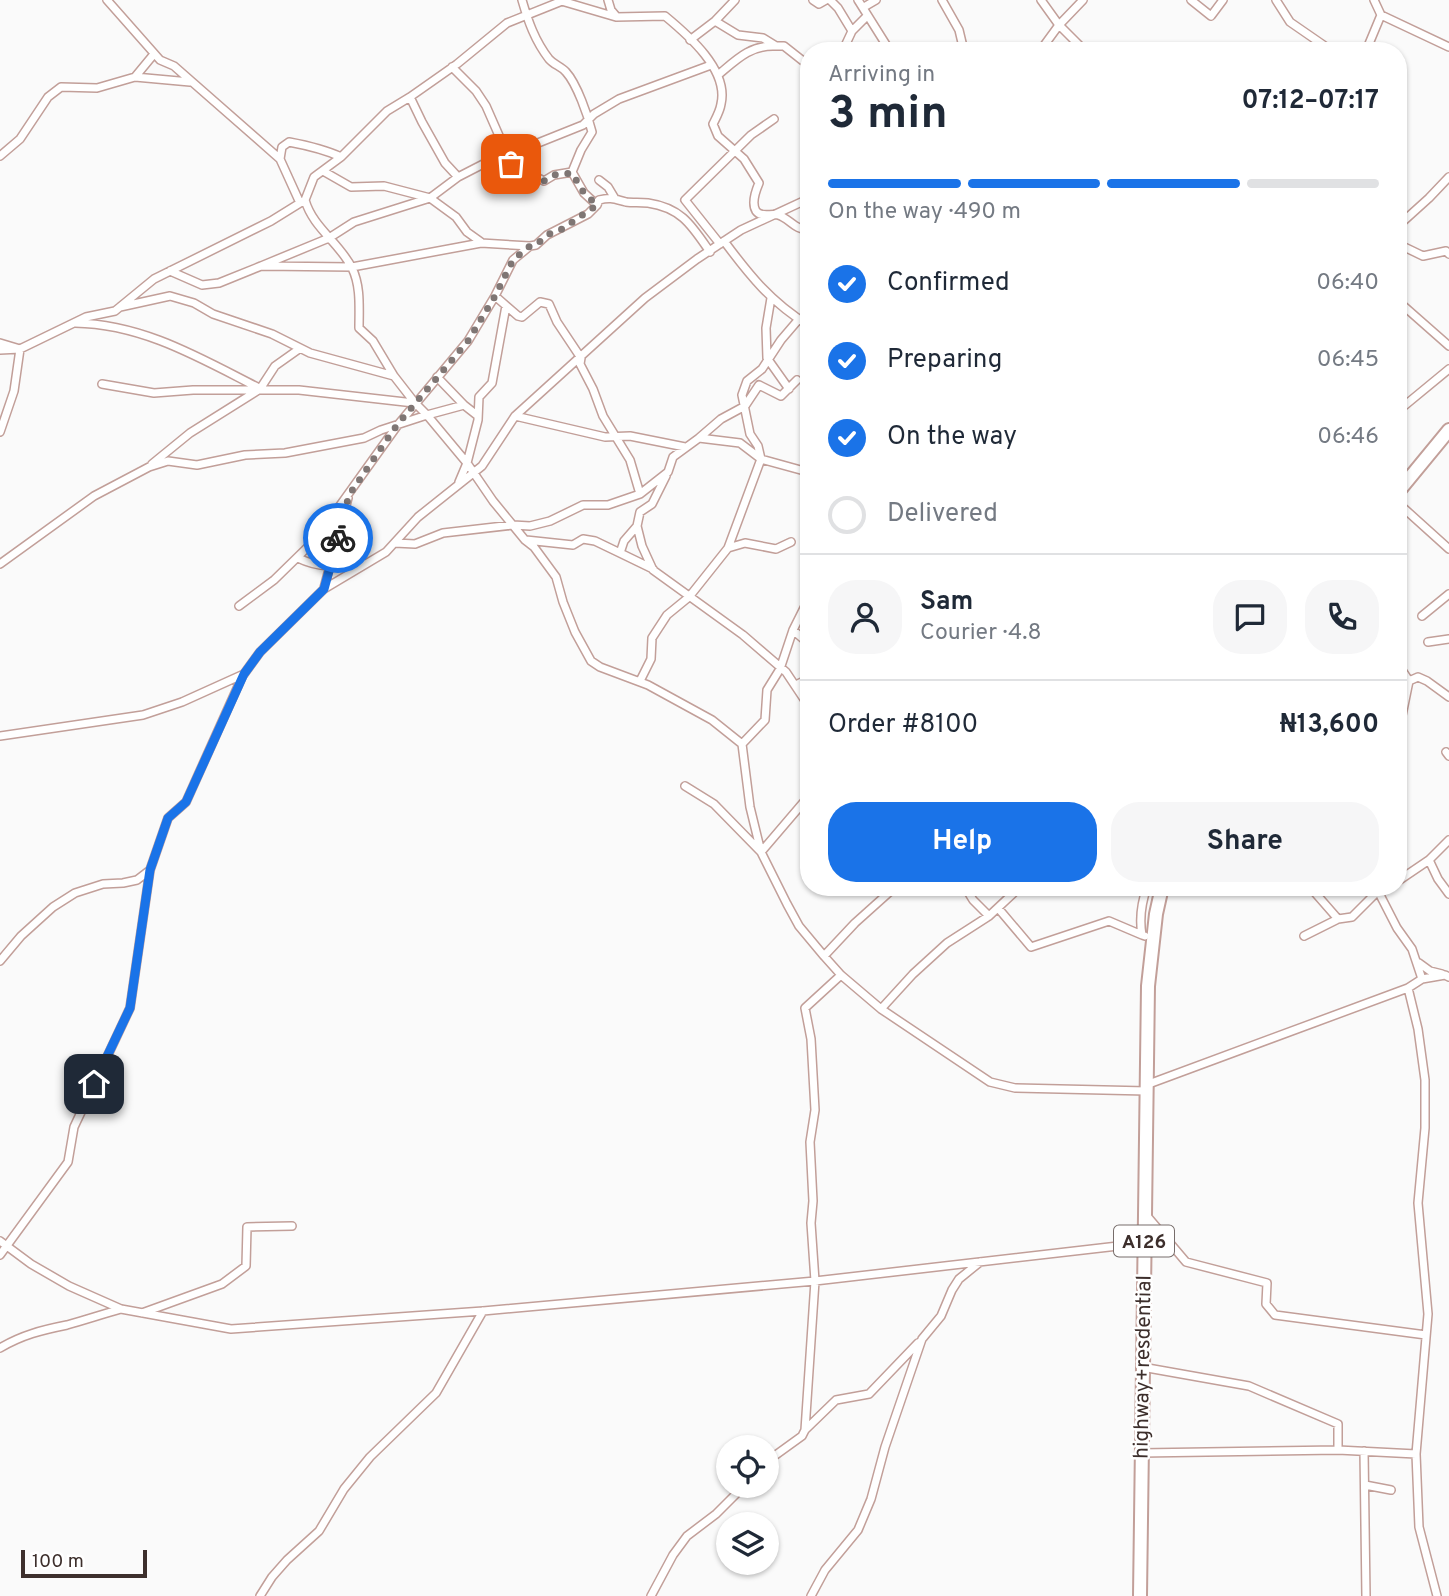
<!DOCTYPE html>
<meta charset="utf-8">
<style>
body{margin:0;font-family:Overpass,sans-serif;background:#f6f6f7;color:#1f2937;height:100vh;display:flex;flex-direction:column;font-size:26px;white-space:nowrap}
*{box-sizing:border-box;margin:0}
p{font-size:23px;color:#747a83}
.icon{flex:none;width:38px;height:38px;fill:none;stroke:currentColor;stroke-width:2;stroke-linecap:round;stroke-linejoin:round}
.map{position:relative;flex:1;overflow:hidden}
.details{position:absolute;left:800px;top:42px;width:607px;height:854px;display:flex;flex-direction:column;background:#fff;border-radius:28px;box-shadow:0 2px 5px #0004}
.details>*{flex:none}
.controls{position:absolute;left:716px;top:1435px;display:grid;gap:14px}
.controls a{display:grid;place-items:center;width:63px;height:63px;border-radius:50%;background:#fff;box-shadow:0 2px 5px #0004;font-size:35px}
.scale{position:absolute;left:21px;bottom:18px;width:126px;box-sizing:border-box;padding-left:7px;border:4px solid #3d2f2c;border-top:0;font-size:19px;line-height:24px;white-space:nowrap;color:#3d2f2c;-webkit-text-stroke:5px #fff;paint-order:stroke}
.pin{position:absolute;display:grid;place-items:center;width:60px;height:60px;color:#fff;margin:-30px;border-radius:14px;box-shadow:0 4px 10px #0006}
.courier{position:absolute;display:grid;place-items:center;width:70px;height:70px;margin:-35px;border:5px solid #1a73e8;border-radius:50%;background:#fff;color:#222;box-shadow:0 2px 9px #0007}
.overview em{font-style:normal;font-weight:700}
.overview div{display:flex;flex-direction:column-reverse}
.overview{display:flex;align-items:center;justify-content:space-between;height:119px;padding:0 28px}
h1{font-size:46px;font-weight:700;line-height:52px}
.bar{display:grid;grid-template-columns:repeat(4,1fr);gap:10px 7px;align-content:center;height:84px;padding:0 28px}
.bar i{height:9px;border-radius:5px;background:#e0e1e3}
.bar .selected{background:#1a73e8}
.bar p{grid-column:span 4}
.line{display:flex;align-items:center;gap:18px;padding:0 28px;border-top:2px solid #e0e1e3}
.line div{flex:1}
.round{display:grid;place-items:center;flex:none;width:74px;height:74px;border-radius:28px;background:#f6f6f7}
ol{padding:0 28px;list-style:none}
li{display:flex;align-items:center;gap:21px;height:77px}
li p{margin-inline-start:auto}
li .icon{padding:7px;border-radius:50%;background:#1a73e8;color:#fff;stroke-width:4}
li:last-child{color:#747a83}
li i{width:38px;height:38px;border:4px solid #e0e1e3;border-radius:50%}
.button{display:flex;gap:14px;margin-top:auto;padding:14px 28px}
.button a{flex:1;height:80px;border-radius:28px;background:#1a73e8;color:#fff;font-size:28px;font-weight:700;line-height:80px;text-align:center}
.button a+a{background:#f6f6f7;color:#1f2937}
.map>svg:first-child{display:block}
</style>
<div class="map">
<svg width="1449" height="1596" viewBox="0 0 1449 1596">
<rect width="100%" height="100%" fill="#fafafa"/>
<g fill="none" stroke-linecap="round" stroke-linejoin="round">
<!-- minor casing -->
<g stroke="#c29f99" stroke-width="10">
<path id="minor" d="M107 0 160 60 174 66 280 159 282 147 289 142C305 145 326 150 341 157L387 111 410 97
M522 0C528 21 535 41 549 59 554 65 561 66 566 72 577 84 588 116 592 132L581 150 572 172
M558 0 616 17 665 16C688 35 729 70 721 104 720 111 716 118 713 124L718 136 744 159 759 183C756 190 751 203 756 211 761 218 771 213 778 215 789 218 796 231 808 229
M608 0 611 10 616 16
M813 0 819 4 826 0
M830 0 838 8 852 31
M858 0 890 51
M942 0 959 30 964 51
M1041 0 1059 25 1085 51
M1191 0 1211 16 1223 0
M1276 0 1290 22 1332 51
M864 7 876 0
M1381 15 1449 47
M715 21 738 35 763 38 776 46H784L803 61 808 62
M690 40 715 21 735 0
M839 51 845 46 852 31 867 16
M1040 51 1059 25 1083 0
M1366 51 1381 15 1374 0
M452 67 476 91 486 106 511 163
M718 75C736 60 750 45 775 46
M135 77 190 82
M0 156 20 139 48 97 61 87 97 88 135 77 154 54
M514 166 538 143 583 125 594 114 619 99 711 65
M323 171 351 187 384 186 430 198 456 217 467 232 481 242
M458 177 445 163 422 122 410 97 457 64 507 23 562 1
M599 180 608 187 614 197
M305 200 314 177 341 157
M300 203 305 200C313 228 339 242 352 268 361 286 359 308 359 328L373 341 394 376
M1398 226 1429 198 1449 177
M724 241C750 276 771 302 808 325
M720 244 685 200 751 135 774 119
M1398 244 1423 256 1446 251 1449 254
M261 266 329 238 354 222 430 198 458 177 493 159 511 164 544 181 554 175 572 172 584 193 597 205 599 200C611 197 614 199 626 202 633 203 640 202 648 203 682 208 692 226 710 252
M170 271 202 285 219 283 261 266 352 267 481 243 530 246
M495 296 518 316 522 317 540 302 549 304 557 322 581 358 580 364 593 389 603 416 630 460 640 494
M771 298 766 328 767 358 789 389
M1398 301 1449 346
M506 306 492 383 479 397 478 420 467 463 493 501 525 540 534 547 556 577 563 602 575 632 591 661 600 667 648 685 712 720 742 744 750 807 761 852 787 904 799 926 824 956 841 975 881 1009 990 1082 1015 1088 1147 1091
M120 307 170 296 194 303 213 314 272 334 310 353 394 376 415 403 427 415 464 405 478 416
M75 323C143 324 200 358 259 388
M0 343 20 349 86 317 115 311 154 279 271 221 300 203 280 159
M0 350 20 349 14 391 0 432
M437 377 464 405
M102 384 154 393 193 390H299L414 403
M1398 411 1449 369
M515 416 605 437 630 436 685 447
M699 438 721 419 745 406 759 385 781 396 797 380
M152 464 190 433 260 389 275 366 299 349
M1398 503 1449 549
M637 526 642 546 653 570 743 635 786 672 808 705
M526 540 573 545 583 539 595 541 620 553 624 541 637 526 640 512 652 504 666 476
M395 543 415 544 443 533 513 525 530 526 550 521 583 505H608L640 494 668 472 673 457 699 438 740 443 761 459 808 472
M728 548 745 543 776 549 791 542
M620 553 653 569
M298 558C321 569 336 566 362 563
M0 564 94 496 149 467 168 461 197 465 245 455 285 453 364 438 381 430 427 415 467 463 459 482
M324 588 348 498
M239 606 274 580 316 539 397 426 468 341 495 296 513 260 530 246 536 245 547 235 588 214 597 205
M1422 616 1449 594
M793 630 808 643
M1428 642 1449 639
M1398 664 1409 681 1398 735
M640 681 651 659 652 638 667 615 689 597 728 548 761 459 758 446 750 434 742 395 747 381 762 369 781 340 799 319
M1409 681 1418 677 1427 681 1449 697
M796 685 808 679
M0 736 143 715 182 702 244 674 260 652 324 589 386 552 418 517 482 466 515 416 645 298 697 259 741 230 808 199
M742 744 765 720 767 690 780 669 793 630 808 600
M1446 752 1449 756
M685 786 714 804 761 852 808 797
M1429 860 1438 879 1449 894
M1398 881 1429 860 1449 840
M965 887 973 900 989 916
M1310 887 1338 919
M1379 887 1378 891 1397 928 1412 949 1422 979 1445 975 1449 977
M998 908 1031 947 1109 921 1142 935
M1145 936 1142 935C1139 918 1141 904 1147 887
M1304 936 1338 919 1352 917 1378 891 1385 887
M824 956 855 923 894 888
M0 961 21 936 53 907 75 893 103 884 123 883 137 880 150 870 168 818 186 802 243 675
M1419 963 1430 971 1442 974
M1408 988 1418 1029 1425 1080V1128L1418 1203 1428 1314 1416 1454 1419 1527 1437 1596
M881 1009 913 974 947 943 989 916 1020 887
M1146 1085 1408 988 1422 979
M1147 1216 1186 1262 1267 1283 1266 1304 1275 1315 1426 1335
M0 1241 31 1264 69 1286 121 1309 231 1329 483 1311 815 1281 1144 1243
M0 1255 68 1162 74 1127 130 1008 150 870
M142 1313 222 1284 246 1266 247 1227 292 1226
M0 1348C22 1335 42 1330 67 1325 85 1320 103 1314 121 1309
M1142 1367 1249 1386 1338 1424V1450
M805 1430 815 1281 811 1223 813 1201 810 1142 815 1110 811 1039 805 1008 841 975
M1364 1451 1366 1596
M1141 1453 1338 1450 1416 1454
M766 1462 802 1436 805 1430 836 1400 869 1394 918 1343
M1365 1485 1391 1490
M260 1596 272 1577 287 1560 319 1531 344 1489 370 1457 436 1393 483 1311
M651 1596 673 1555 687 1536 716 1514 744 1486
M811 1596 825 1570 858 1530 871 1499 885 1447 922 1339 941 1316 952 1290 959 1279 980 1262"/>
</g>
<!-- trunk casing -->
<g stroke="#c29f99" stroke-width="16">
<path id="trunk" d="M1398 492 1449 430
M1140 1596 1148 986 1156 914 1162 887"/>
</g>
<!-- minor -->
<use href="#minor" stroke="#fff" stroke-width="7"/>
<!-- trunk -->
<use href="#trunk" stroke="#fff" stroke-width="12"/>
</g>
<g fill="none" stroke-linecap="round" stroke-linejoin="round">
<!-- done -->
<path stroke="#7f7674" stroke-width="7" stroke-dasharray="0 12.6" d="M338 538 349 495 397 425 468 341 495 296 513 260 530 246 536 245 547 235 562 229 597 205 584 193 572 173 554 175 544 181 511 164"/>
<!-- route -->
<path stroke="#1a73e8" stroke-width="9" d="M94 1084 130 1008 150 870 168 818 186 802 244 674 260 652 324 589 338 538"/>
</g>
<g text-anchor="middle" stroke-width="5" stroke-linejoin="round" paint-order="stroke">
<!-- shield labels -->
<rect fill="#fff" stroke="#776d6b" stroke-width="2" x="1114" y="1225.5" width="60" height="31" rx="5"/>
<g font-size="19" font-weight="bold" fill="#3d2f2c">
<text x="1144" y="1248">A126</text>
</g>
<!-- street labels -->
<g font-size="21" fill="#3d2f2c" stroke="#fff">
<text transform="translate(1142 1367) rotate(-89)" y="7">highway+resdential</text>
</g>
</g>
</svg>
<div class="controls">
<a><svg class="icon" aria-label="locate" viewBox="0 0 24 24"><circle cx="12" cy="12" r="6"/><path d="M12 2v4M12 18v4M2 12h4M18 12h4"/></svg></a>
<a><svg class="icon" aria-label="layers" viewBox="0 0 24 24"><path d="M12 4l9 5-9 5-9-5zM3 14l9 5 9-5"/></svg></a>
</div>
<div class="scale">100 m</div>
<div class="pin" style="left:511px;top:164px;background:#ea580c"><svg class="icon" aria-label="bag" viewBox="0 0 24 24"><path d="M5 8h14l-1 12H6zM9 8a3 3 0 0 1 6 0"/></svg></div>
<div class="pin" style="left:94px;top:1084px;background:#1f2937"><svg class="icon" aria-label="home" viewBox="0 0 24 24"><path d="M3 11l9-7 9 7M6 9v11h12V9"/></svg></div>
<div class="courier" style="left:338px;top:538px"><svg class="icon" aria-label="bike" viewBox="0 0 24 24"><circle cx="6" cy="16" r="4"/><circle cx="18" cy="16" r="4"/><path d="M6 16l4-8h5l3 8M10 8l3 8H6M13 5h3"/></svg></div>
<section class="details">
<div class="overview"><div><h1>3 min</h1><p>Arriving in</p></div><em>07:12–07:17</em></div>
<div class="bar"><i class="selected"></i><i class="selected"></i><i class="selected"></i><i></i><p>On the way · 490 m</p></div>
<ol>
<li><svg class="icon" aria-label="check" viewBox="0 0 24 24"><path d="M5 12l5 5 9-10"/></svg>Confirmed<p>06:40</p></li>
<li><svg class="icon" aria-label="check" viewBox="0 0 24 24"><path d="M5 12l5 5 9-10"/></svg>Preparing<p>06:45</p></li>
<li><svg class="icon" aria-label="check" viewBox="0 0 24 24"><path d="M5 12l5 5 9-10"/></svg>On the way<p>06:46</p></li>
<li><i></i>Delivered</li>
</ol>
<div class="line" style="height:126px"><a class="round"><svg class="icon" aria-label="person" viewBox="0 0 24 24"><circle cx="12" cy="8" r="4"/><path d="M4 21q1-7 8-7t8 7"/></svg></a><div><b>Sam</b><p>Courier · 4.8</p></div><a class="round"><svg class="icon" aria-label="chat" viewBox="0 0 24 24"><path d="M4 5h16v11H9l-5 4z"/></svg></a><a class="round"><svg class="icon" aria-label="phone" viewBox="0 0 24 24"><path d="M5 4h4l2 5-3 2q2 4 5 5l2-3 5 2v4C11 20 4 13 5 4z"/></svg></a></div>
<div class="line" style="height:91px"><div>Order #8100</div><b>₦13,600</b></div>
<div class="button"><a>Help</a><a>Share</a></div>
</section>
</div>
